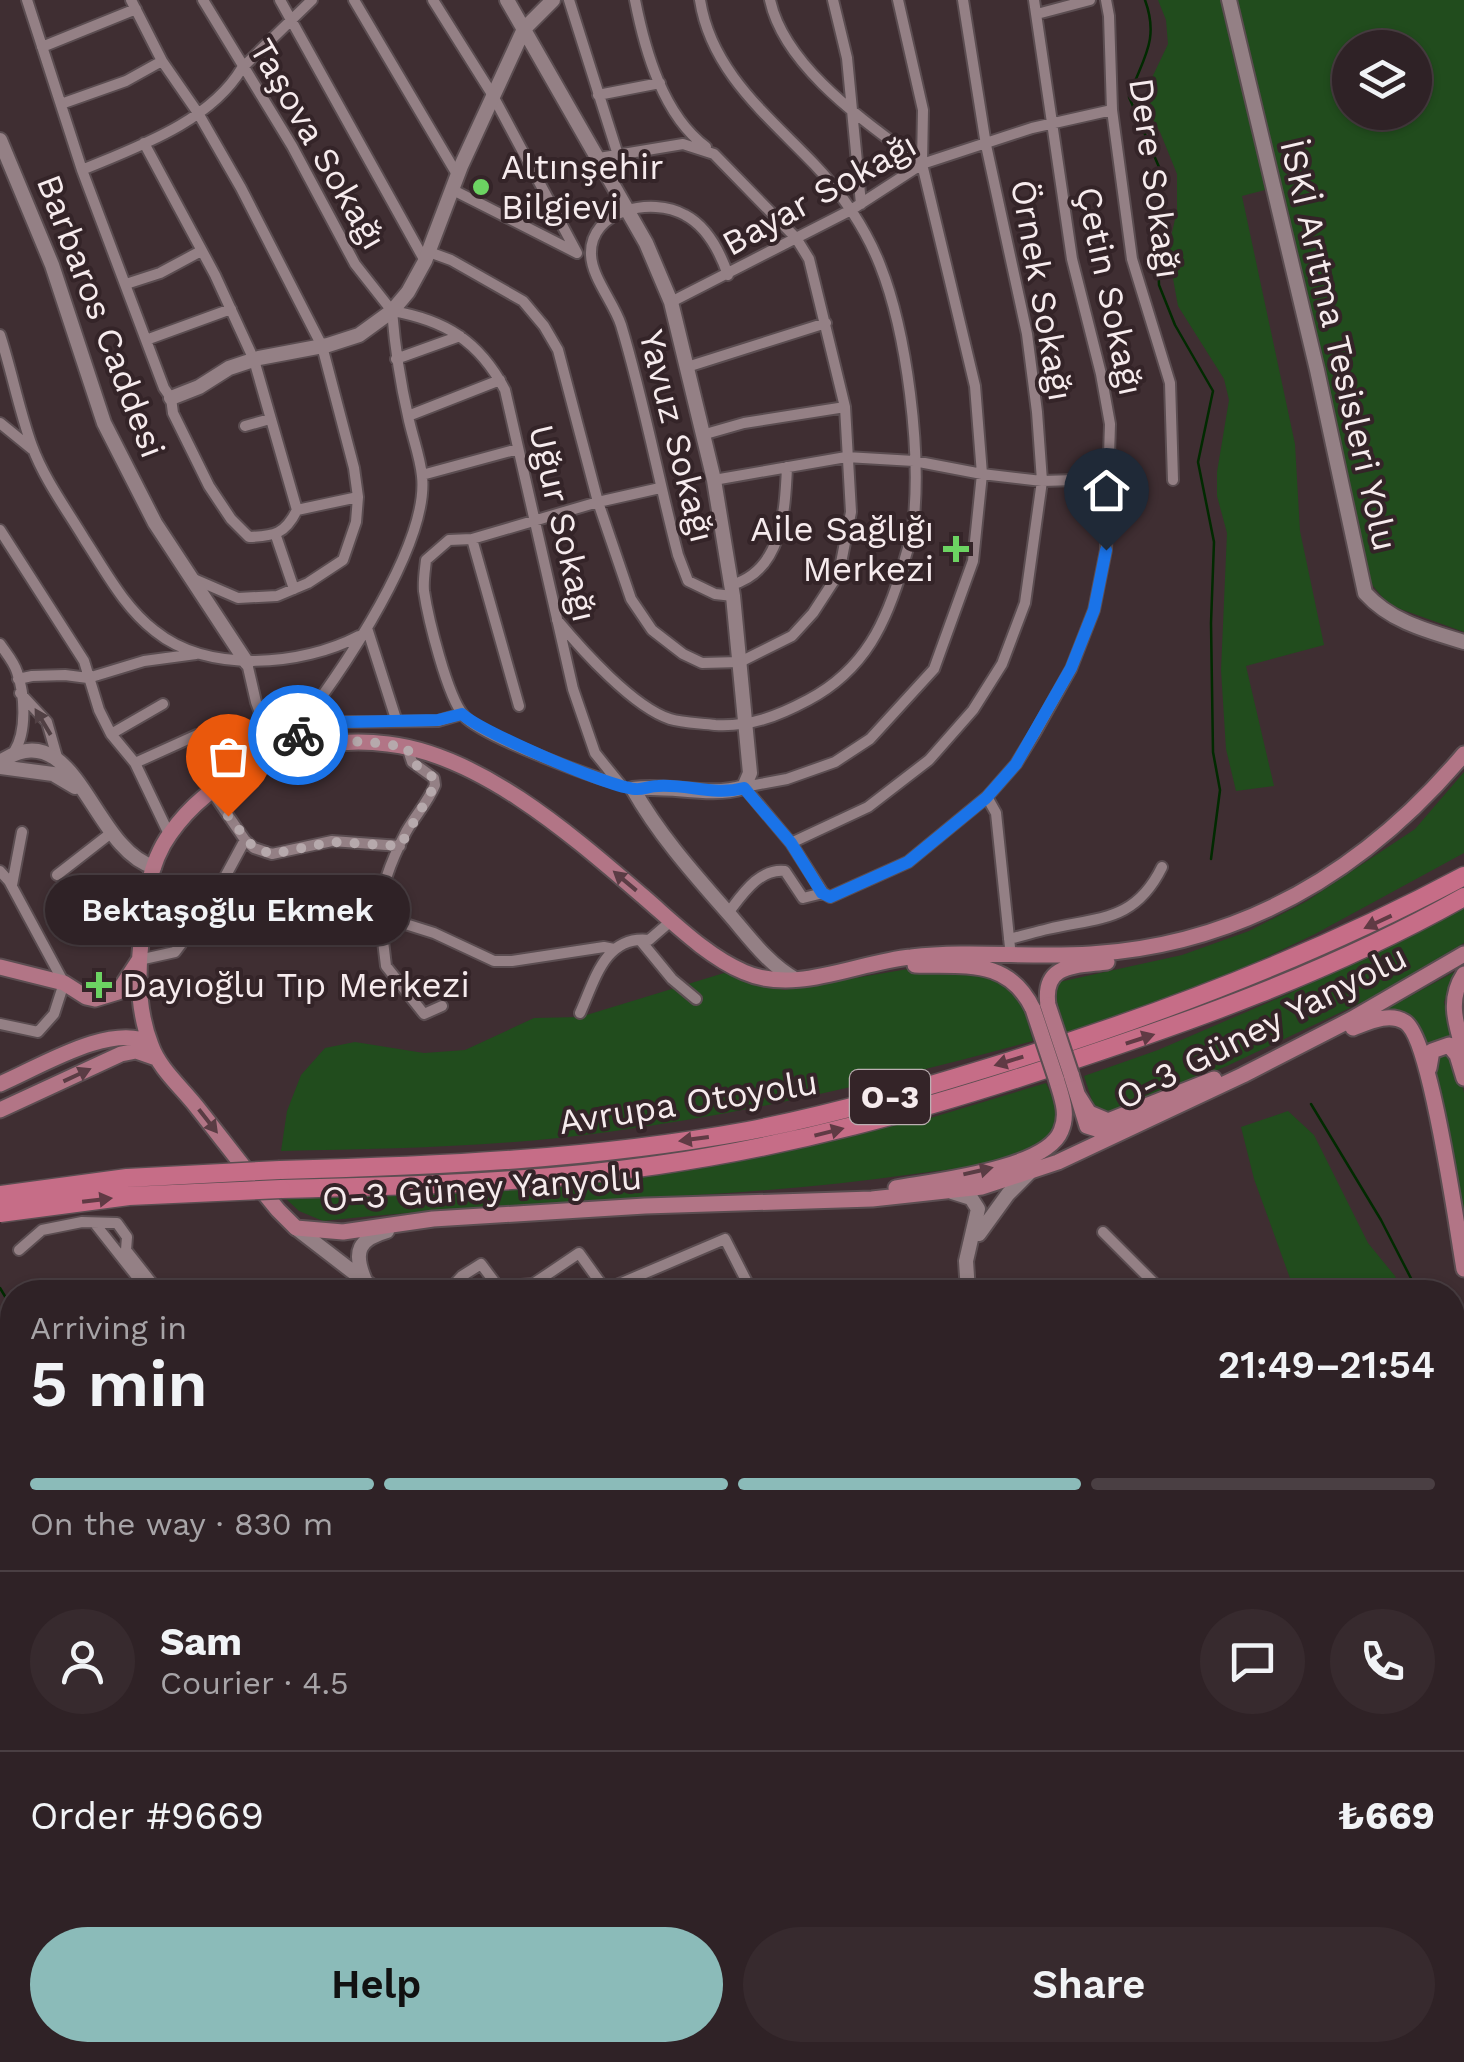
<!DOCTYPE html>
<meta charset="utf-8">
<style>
body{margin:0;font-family:"Work Sans",sans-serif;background:#372a2e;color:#f1f3f6;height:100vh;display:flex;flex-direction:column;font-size:38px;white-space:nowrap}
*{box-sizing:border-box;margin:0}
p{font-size:32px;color:#a7a4a7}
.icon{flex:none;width:55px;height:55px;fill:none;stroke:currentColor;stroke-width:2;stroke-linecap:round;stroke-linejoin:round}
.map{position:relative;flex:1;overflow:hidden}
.panel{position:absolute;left:0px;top:1280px;width:1465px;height:782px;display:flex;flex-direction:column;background:#2f2226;border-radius:40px 40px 0 0;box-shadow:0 2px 8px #0004,0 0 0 2px #4a3f43}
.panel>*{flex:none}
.fabs{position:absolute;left:1332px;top:30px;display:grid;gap:20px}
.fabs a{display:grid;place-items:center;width:100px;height:100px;border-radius:50%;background:#2f2226;box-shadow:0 2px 8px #0004,0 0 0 2px #4a3f43;font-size:50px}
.pin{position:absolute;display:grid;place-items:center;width:85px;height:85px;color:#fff;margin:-102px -42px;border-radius:50% 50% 50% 0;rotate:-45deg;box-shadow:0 0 10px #0007}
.pin .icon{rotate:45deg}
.courier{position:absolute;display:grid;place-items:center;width:100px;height:100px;margin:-50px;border:8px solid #1a73e8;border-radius:50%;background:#fff;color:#222;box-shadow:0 2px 12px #0007}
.bubble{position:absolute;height:70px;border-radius:35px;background:#2f2226;box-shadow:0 2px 8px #0004,0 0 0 2px #4a3f43;font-size:32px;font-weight:600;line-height:70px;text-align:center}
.head em{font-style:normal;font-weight:600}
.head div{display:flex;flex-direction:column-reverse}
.head{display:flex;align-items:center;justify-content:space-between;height:170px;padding:0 30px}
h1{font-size:65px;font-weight:600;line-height:75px}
.bar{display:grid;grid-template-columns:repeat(4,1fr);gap:15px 10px;align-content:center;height:120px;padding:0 30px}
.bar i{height:12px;border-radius:8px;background:#4a3f43}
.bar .selected{background:#8bbbb9}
.bar p{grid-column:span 4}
.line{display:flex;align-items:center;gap:25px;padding:0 30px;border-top:2px solid #4a3f43}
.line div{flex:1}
.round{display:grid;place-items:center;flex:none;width:105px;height:105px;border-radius:52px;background:#372a2e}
.cta{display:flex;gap:20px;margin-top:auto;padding:20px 30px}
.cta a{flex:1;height:115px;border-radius:60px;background:#8bbbb9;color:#111;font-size:40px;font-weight:600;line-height:115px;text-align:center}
.cta a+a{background:#372a2e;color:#f1f3f6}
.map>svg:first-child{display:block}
</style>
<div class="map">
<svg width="1464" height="2062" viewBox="0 0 1464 2062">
<rect width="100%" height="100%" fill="#3f2e32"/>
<!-- green -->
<path fill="#214c1d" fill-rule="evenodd" d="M1158 0H1222L1265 190 1242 196 1295 444 1300 531 1324 645 1246 666 1274 786 1236 791 1226 749 1221 670 1227 533 1217 496V472L1229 400 1224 379 1178 306 1168 251 1177 210V174L1160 132 1147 110 1146 98 1148 86 1168 44 1166 20Z
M1236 0H1464V632L1389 605 1373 586 1365 570ZM1350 48H1415V112H1350Z
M1464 772V853L1315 934 1212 983 1067 1034 1054 993 1059 982 1182 955 1249 931 1307 901 1415 829Z
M1464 906V943L1371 998 1227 1066 1106 1116 1094 1107 1084 1076 1158 1050 1288 994Z
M908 969C945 970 1000 964 1021 1001 1027 1013 1029 1029 1033 1041 893 1079 752 1113 608 1132 499 1147 391 1149 281 1151L287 1111 301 1075 325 1048 355 1042 424 1053 465 1050 534 1018 580 1017 724 973 784 990Z
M1458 970 1444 1002 1454 1041 1427 1051C1420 1022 1416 1012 1383 1011Z
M1444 1054H1448L1458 1064 1464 1093V1228L1434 1066 1436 1057Z
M1046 1083C1057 1105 1062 1127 1039 1143 1008 1166 952 1168 914 1174 719 1202 520 1199 323 1221L299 1211 283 1196 733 1159 927 1119Z
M1288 1111 1314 1135 1368 1243 1395 1276 1402 1292H1295L1254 1179 1241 1127Z
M0 1436 9 1441 12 1451V1652L0 1669Z
M1464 1682V1898L1453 1862 1452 1683Z
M12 1692V2050H76V2062H0V1707Z
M135 2050H634L639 2062H135Z"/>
<!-- water -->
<path fill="#012a00" d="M76 2050H135V2062H76Z"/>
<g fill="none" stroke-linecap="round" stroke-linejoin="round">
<!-- stream -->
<path stroke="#012a00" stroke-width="2.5" d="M1145 0C1160 41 1142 59 1129 97L1162 174 1157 235 1159 285 1175 325 1213 391 1198 462 1214 542 1211 623 1213 752 1220 790 1211 859
M1311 1104 1381 1220 1418 1292
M0 1288 12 1308
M1452 1413 1457 1469 1455 1570 1464 1623
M0 1695 12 1674"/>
<!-- street casing -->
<g stroke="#5b4d51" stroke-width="14">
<path id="street" d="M27 0 82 170 164 388 171 398 173 413 209 486 231 519 249 537C275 536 285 534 297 510L254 360 215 275 144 143
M131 0 162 61 198 113 241 188 322 346 354 468 358 497 356 522 343 560 308 583 277 596 238 598 194 579
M203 0 292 146 355 264 392 311
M280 0 425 261
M354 0 458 176
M433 0 492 94 577 253
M569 0 618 155
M635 0C645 51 663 115 706 147
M770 0C785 69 869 124 922 164
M833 0 847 58 861 204
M898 0 923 110 922 164 975 386 982 474 973 561 934 669 870 739 835 762 787 779 744 787 791 843 823 893 830 897 908 862 987 797 1016 764 1035 733 1071 669 1094 610 1106 550 1110 424 1101 374 1072 259 1034 0
M1106 0 1109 16 1112 110 1132 259 1170 383 1173 480
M1037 14 1090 0
M42 47 136 9
M598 95 660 83
M61 104 126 81 162 61
M82 170C137 147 210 122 242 68L312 0
M453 190 577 253
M429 252 451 260 523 301 544 326 558 350 598 502 631 599 652 630 683 654 702 663 740 662 792 636 813 613 839 573 851 512 845 407 809 259 796 238 714 154 683 144 599 158
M728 275C720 252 708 227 685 215 652 196 589 210 591 255 592 278 614 303 621 325 644 401 658 478 678 555L688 581 715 594 733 596
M126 284 160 273 201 251
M671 302 851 210 922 164 1032 128 1112 110
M392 311C445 320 479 341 505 390L573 689 595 753 620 784
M0 335C12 372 19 410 32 446 44 479 67 510 85 540 106 572 124 607 155 631 208 674 302 666 359 636
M146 340 231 309
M396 359 460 336
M687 367 826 323
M408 416 500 380
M0 423 32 449
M245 426 270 419
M702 435 744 423 845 407
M422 475 518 449
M714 480 846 457 914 461 982 474 1042 481 1110 479
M297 510 358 497
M0 530 84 661 99 710 111 734 135 763 169 834
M276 536 294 589
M472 539 519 706
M731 585C782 571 785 512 787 467
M557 620C582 650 633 707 670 719 683 723 701 723 715 725 750 727 778 716 808 700 865 670 887 622 904 562 907 550 912 538 913 526 922 453 907 333 880 265 866 229 841 192 814 164 767 115 711 71 700 0
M367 628 396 719
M0 644C6 653 14 662 17 672 25 695 27 732 14 752
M247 663 256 702 276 755C325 699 430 549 422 476 420 456 412 436 408 416 400 381 395 347 392 311
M18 679 32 676 65 675 88 678 144 661 196 654
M20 693 47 722 57 757
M111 734 163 704
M293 736 345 722 438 721 462 714
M407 747 412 762 434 778 435 785C428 802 415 816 406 832 394 855 379 890 380 916L434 933 494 961H512L604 947 614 949
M135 763 197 735
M620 784C591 777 481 736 464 716 447 696 428 618 424 591 423 581 425 570 426 560L449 540 472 539 598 502 660 488
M212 792 245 840 254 848 272 854 332 841 400 846
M987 797 996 813 1011 957
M791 843 868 807 929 760 973 710 1002 664 1025 603 1042 481 1037 412 1027 334 986 145 963 0
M0 871 9 881 64 983 54 1014 38 1032 0 1024
M57 875 111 833
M12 885 22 832
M728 913C742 895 759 868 785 871L803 898 823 893
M380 916 386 966 424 1014 442 1006
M1009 939C1022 936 1035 932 1048 929 1099 917 1135 922 1162 867
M640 940 672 979 696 999
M139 960 175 952 181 944 189 909 225 877 245 840
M580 1013C595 980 605 935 649 940L671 921
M96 1225 149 1292
M1103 1232 1163 1292
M19 1250 42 1230 82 1222 117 1223 127 1237 126 1250 159 1292
M498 1287 533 1284
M605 1290 725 1239 752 1292
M447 1292 462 1276 481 1264 502 1292
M529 1292 533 1284 579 1253 607 1292
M1452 1669 1464 1668
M1452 2042 1464 2038
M869 2050 878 2062
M960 2050 964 2062
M1055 2050 1059 2062
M1243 2050 1248 2062
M1338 2050 1342 2062
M1414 2062 1433 2050"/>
</g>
<!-- secondary casing -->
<g stroke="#5b4d51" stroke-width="18">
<path id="secondary" d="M507 0 646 243 671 302 714 480 733 596 750 773 744 787C708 798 671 784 633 789 659 835 694 874 729 914 749 937 768 964 795 979
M1229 0 1317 370 1365 593C1391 622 1428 631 1464 642
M0 140 52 265 104 423 155 523 247 663
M171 398 199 387 229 368 259 358 328 345 359 335 392 311 408 292 425 261 461 166 524 29 553 0
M0 762C77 710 91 849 154 867
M0 767 53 774 75 787
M952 1192 971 1198 978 1209 966 1261 968 1292
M296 1228 379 1292
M979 1234 1008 1194 1029 1173
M364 1278C353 1251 359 1239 387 1231
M782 2050 789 2062
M1145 2050 1149 2062"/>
</g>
<!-- primary casing -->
<g stroke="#5b4d51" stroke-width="19">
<path id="primary" d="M1464 754C1367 869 1244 944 1091 954 1031 958 970 950 911 957 857 962 796 995 744 972 707 956 675 924 645 898 575 838 482 755 388 744 309 734 217 767 170 834 148 864 144 906 141 942 137 978 138 1012 151 1045 159 1068 180 1086 196 1106 223 1140 250 1176 278 1210L296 1228 343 1232 433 1219 645 1206 872 1199 982 1187 1058 1162 1243 1075 1352 1019 1464 954
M915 965C964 967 1008 957 1033 1009
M0 967 64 983 86 997 95 999 118 992 139 960
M1464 974C1447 1000 1456 1024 1464 1052
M1048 1005C1042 963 1076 966 1107 962
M1353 1028C1369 1022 1389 1012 1405 1022 1431 1038 1457 1229 1464 1269
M1429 1068 1432 1051 1449 1045 1457 1055 1464 1078
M1071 1074 1087 1126 1103 1131 1120 1127
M0 1084C38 1068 111 1022 150 1043
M1077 1094 1089 1113 1108 1121 1214 1079
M0 1110 121 1054 136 1051 156 1058
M896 1188C934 1181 1046 1169 1061 1131 1069 1113 1061 1096 1056 1078"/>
</g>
<!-- highway casing -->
<g stroke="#5b4d51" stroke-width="21">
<path id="highway" d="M280 1170C437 1166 593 1159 747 1131 836 1114 923 1088 1010 1061 1167 1012 1318 954 1464 876
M281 1189C407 1186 533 1183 658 1165 791 1146 918 1111 1046 1069 1190 1022 1331 972 1464 897"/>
</g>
<!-- street -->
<use href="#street" stroke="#948085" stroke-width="10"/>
<!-- secondary -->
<use href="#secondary" stroke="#948085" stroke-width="14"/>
<!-- primary -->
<use href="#primary" stroke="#b27586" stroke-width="15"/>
<!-- highway -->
<use href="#highway" stroke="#c66d87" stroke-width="18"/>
<!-- rail -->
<path stroke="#c7babd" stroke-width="2.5" stroke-dasharray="15 8" stroke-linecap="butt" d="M0 1547 12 1549
M639 2050 644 2062"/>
<!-- primary-bridge casing -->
<g stroke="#5b4d51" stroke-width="19" stroke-linecap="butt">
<path id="primary-bridge" d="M1048 1005 1071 1074
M1033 1009 1056 1078"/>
</g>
<!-- highway-bridge casing -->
<g stroke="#5b4d51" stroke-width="21" stroke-linecap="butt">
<path id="highway-bridge" d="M0 1195 127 1178 280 1170
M0 1213 129 1196 281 1189"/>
</g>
<!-- primary-bridge -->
<use href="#primary-bridge" stroke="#b27586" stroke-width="15"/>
<!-- highway-bridge -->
<use href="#highway-bridge" stroke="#c66d87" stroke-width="18"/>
</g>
<!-- one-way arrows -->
<defs><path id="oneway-solid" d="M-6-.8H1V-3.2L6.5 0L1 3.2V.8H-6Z" transform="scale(2.5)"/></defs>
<use fill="#514044" href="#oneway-solid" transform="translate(43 722) rotate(-121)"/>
<g fill="#5a3c44">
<use href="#oneway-solid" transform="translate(625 881) rotate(-140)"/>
<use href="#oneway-solid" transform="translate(77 1075) rotate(-25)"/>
<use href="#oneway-solid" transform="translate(208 1121) rotate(52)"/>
<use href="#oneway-solid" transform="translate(978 1171) rotate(-13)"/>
</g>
<g fill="#603a44">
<use href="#oneway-solid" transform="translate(1378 922) rotate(155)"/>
<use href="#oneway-solid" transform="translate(1140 1039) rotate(-18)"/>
<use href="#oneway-solid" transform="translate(1009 1061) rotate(163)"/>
<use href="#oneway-solid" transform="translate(829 1132) rotate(-14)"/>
<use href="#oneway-solid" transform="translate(694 1139) rotate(172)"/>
<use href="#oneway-solid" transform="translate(97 1200) rotate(-7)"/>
</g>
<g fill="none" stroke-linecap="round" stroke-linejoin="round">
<!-- done -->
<path stroke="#b6a9ac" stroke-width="10" stroke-dasharray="0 18" d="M228 816 254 848 272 854 332 842 400 846 435 785 434 778 412 762 407 747 361 741 276 755 292 736 298 735"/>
<!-- route -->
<path stroke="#1a73e8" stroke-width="12" d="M298 735 345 722 438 720 462 714C481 732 609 787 635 789 642 790 650 786 658 786 688 784 714 796 744 788L791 843 822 893 830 897 908 862 986 798 1016 764 1071 668 1094 610 1106 550"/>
</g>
<!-- markers -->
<g fill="#6cd362" stroke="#342428" stroke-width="4">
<circle cx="481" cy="187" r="10"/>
<path d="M951 534h10v10h10v10h-10v10h-10v-10h-10v-10h10z"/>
<path d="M94 970h10v10h10v10h-10v10h-10v-10h-10v-10h10z"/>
</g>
<g text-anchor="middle" stroke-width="8" stroke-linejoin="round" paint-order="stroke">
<!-- shield labels -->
<rect fill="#342428" stroke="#bcafb2" stroke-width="2.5" x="850" y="1070" width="80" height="54" rx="8"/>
<g font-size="32" font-weight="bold" fill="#f6ebed">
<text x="890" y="1108">O-3</text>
</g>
<!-- street labels -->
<g font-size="35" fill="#f6ebed" stroke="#342428">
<text transform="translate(318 144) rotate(60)" y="12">Taşova Sokağı</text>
<text transform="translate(1155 178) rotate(82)" y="12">Dere Sokağı</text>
<text transform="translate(819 194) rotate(-29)" y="12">Bayar Sokağı</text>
<text transform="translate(1042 290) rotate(80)" y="12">Örnek Sokağı</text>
<text transform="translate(1110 291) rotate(78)" y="12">Çetin Sokağı</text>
<text transform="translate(101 316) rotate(69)" y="12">Barbaros Caddesi</text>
<text transform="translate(1339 345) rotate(77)" y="12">İSKİ Arıtma Tesisleri Yolu</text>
<text transform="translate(677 436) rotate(76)" y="12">Yavuz Sokağı</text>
<text transform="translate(563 523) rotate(77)" y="12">Uğur Sokağı</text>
<text transform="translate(1261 1027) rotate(-27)" y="12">O-3 Güney Yanyolu</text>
<text transform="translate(688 1102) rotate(-9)" y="12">Avrupa Otoyolu</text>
<text transform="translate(482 1188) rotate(-4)" y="12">O-3 Güney Yanyolu</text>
</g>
<!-- poi labels -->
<g font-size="35" fill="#f6ebed" stroke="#342428" text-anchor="start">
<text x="501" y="179">Altınşehir<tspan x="501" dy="40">Bilgievi</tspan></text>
<text x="934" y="541" text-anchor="end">Aile Sağlığı<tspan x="934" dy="40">Merkezi</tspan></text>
<text x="122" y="997">Dayıoğlu Tıp Merkezi</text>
</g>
</g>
</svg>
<div class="fabs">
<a><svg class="icon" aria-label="layers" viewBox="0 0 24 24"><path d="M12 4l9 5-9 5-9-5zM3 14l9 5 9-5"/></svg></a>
</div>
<div class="pin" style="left:228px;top:816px;background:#ea580c"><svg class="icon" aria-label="bag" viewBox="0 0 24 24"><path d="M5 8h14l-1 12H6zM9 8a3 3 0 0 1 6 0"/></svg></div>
<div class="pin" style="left:1106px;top:550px;background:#1f2937"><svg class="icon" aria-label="home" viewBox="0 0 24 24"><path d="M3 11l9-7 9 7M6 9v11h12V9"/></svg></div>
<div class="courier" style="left:298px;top:735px"><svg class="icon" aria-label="bike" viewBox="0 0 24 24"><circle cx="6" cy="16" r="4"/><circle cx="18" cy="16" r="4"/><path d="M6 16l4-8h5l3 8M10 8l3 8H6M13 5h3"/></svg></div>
<div class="bubble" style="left:45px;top:875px;width:365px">Bektaşoğlu Ekmek</div>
<section class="panel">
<div class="head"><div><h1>5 min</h1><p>Arriving in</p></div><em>21:49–21:54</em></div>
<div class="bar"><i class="selected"></i><i class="selected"></i><i class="selected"></i><i></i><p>On the way · 830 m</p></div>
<div class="line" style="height:180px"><a class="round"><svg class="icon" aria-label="person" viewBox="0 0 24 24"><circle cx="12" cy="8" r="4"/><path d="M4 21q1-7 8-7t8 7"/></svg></a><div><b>Sam</b><p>Courier · 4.5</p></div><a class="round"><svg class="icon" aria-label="chat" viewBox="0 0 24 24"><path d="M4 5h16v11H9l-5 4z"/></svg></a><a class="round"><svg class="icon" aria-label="phone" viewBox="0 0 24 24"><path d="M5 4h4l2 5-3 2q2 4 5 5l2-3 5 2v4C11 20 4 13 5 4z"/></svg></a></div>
<div class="line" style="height:130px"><div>Order #9669</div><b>₺669</b></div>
<div class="cta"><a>Help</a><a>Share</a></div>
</section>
</div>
